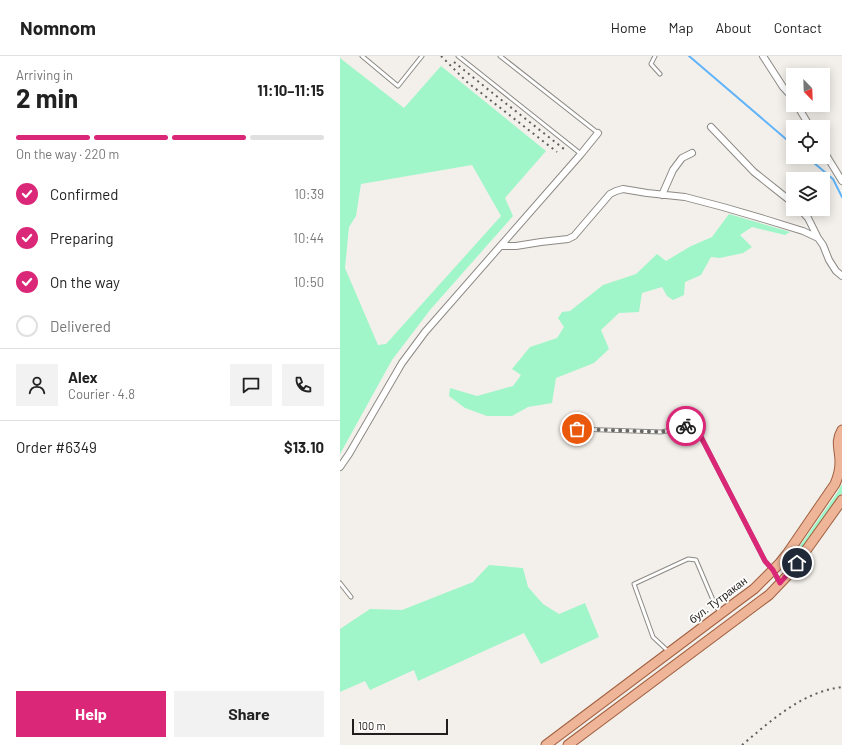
<!DOCTYPE html>
<meta charset="utf-8">
<style>
body{margin:0;font-family:Barlow,sans-serif;background:#f2f2f2;color:#222;height:100vh;display:flex;flex-direction:column;font-size:15px;white-space:nowrap}
*{box-sizing:border-box;margin:0}
p{font-size:13px;color:#767676}
.icon{flex:none;width:22px;height:22px;fill:none;stroke:currentColor;stroke-width:2;stroke-linecap:round;stroke-linejoin:round}
.map{position:relative;flex:1;overflow:hidden}
.drawer{display:flex;flex-direction:column;background:#fff;width:340px}
.drawer>*{flex:none}
.needle{width:26px;rotate:157deg}
.tools{position:absolute;left:446px;top:12px;display:grid;gap:8px}
.tools a{display:grid;place-items:center;width:44px;height:44px;border-radius:0px;background:#fff;box-shadow:0 2px 10px #0003;font-size:20px}
.scale{position:absolute;left:12px;bottom:10px;width:96px;box-sizing:border-box;padding-left:4px;border:2px solid #201f1d;border-top:0;font-size:11px;line-height:14px;white-space:nowrap;color:#201f1d;-webkit-text-stroke:3px #fffefc;paint-order:stroke}
.pin{position:absolute;display:grid;place-items:center;width:34px;height:34px;color:#fff;margin:-17px;border:2px solid #fff;border-radius:50%;box-shadow:0 1px 4px #0007}
.courier{position:absolute;display:grid;place-items:center;width:40px;height:40px;margin:-20px;border:3px solid #db2777;border-radius:50%;background:#fff;color:#222;box-shadow:0 1px 5px #0007}
.summary em{font-style:normal;font-weight:700}
.summary div{display:flex;flex-direction:column-reverse}
.summary{display:flex;align-items:center;justify-content:space-between;height:68px;padding:0 16px}
h1{font-size:26px;font-weight:700;line-height:30px}
.bar{display:grid;grid-template-columns:repeat(4,1fr);gap:6px 4px;align-content:center;height:48px;padding:0 16px}
.bar i{height:5px;border-radius:3px;background:#e0e0e0}
.bar .active{background:#db2777}
.bar p{grid-column:span 4}
.line{display:flex;align-items:center;gap:10px;padding:0 16px;border-top:1px solid #e0e0e0}
.line div{flex:1}
.round{display:grid;place-items:center;flex:none;width:42px;height:42px;border-radius:0px;background:#f2f2f2}
ol{padding:0 16px;list-style:none}
li{display:flex;align-items:center;gap:12px;height:44px}
li p{margin-inline-start:auto}
li .icon{padding:4px;border-radius:50%;background:#db2777;color:#fff;stroke-width:4}
li:last-child{color:#767676}
li i{width:22px;height:22px;border:2px solid #e0e0e0;border-radius:50%}
.button{display:flex;gap:8px;margin-top:auto;padding:8px 16px}
.button a{flex:1;height:46px;border-radius:0px;background:#db2777;color:#fff;font-size:16px;font-weight:700;line-height:46px;text-align:center}
.button a+a{background:#f2f2f2;color:#222}
header{display:flex;align-items:center;gap:24px;box-sizing:border-box;height:56px;padding:0 20px;background:#fff;border-bottom:1px solid #e0e0e0}
header strong{font-size:19px}
nav{display:flex;gap:22px;margin-inline-start:auto;font-size:14px}
main{display:flex;flex:1;min-height:0}
.map>svg:first-child{display:block}
</style>
<header>
<strong>Nomnom</strong>
<nav><a>Home</a><a>Map</a><a>About</a><a>Contact</a></nav>
</header>
<main>
<section class="drawer">
<div class="summary"><div><h1>2 min</h1><p>Arriving in</p></div><em>11:10–11:15</em></div>
<div class="bar"><i class="active"></i><i class="active"></i><i class="active"></i><i></i><p>On the way · 220 m</p></div>
<ol>
<li><svg class="icon" aria-label="check" viewBox="0 0 24 24"><path d="M5 12l5 5 9-10"/></svg>Confirmed<p>10:39</p></li>
<li><svg class="icon" aria-label="check" viewBox="0 0 24 24"><path d="M5 12l5 5 9-10"/></svg>Preparing<p>10:44</p></li>
<li><svg class="icon" aria-label="check" viewBox="0 0 24 24"><path d="M5 12l5 5 9-10"/></svg>On the way<p>10:50</p></li>
<li><i></i>Delivered</li>
</ol>
<div class="line" style="height:72px"><a class="round"><svg class="icon" aria-label="person" viewBox="0 0 24 24"><circle cx="12" cy="8" r="4"/><path d="M4 21q1-7 8-7t8 7"/></svg></a><div><b>Alex</b><p>Courier · 4.8</p></div><a class="round"><svg class="icon" aria-label="chat" viewBox="0 0 24 24"><path d="M4 5h16v11H9l-5 4z"/></svg></a><a class="round"><svg class="icon" aria-label="phone" viewBox="0 0 24 24"><path d="M5 4h4l2 5-3 2q2 4 5 5l2-3 5 2v4C11 20 4 13 5 4z"/></svg></a></div>
<div class="line" style="height:52px"><div>Order #6349</div><b>$13.10</b></div>
<div class="button"><a>Help</a><a>Share</a></div>
</section>
<div class="map">
<svg width="502" height="689" viewBox="0 0 502 689">
<rect width="100%" height="100%" fill="#f3f0eb"/>
<!-- green -->
<path fill="#a0f6c9" fill-rule="evenodd" d="M0 2 64 52 101 10 206 95 165 142 173 160 90 254 52 304 0 398ZM132 109 161 160 46 288 38 289 5 212 9 171 16 160 21 128Z
M389 158 450 176 445 179 412 171 400 179 412 191 403 197 380 202 371 201 361 219 345 226 344 239 333 244 327 240 322 231 302 237 299 256 279 257 261 274 269 293 254 307 216 322 212 347 188 351 172 360H147L125 352 109 340 110 332 137 340 173 330 181 319 172 313 190 291 217 282 224 271 218 262 222 256 230 255 263 229 296 218 317 198 326 205 351 190 372 181Z
M502 428V437L456 503 450 510 446 512 445 511 497 437Z
M149 509 183 512 188 531 203 548 219 558 245 547 259 581 201 608 184 577 78 625 74 614 30 634 25 625 0 636V573L30 553 62 554 133 526Z"/>
<g fill="none" stroke-linecap="round" stroke-linejoin="round">
<!-- stream -->
<path stroke="#61b4f9" stroke-width="2" d="M349 0 453 89
M467 101 493 123 502 141"/>
<!-- service casing -->
<g stroke="#8d8a85" stroke-width="5">
<path id="service" d="M22 0 58 30 82 0
M118 0 241 98
M160 0 258 77
M315 0 311 8 320 18
M237 373 321 376 342 372 351 368 355 372 359 377 425 505 433 514 439 526
M0 527 11 541
M328 595 313 581 294 528 348 503 356 504 376 551 381 556"/>
</g>
<!-- minor casing -->
<g stroke="#8d8a85" stroke-width="8">
<path id="minor" d="M423 0 443 31 453 42
M457 49 470 71
M371 71 414 116 453 147
M483 94 502 125
M322 139 333 114 342 102 352 97
M460 153 468 162 478 182
M161 190H176L201 186 228 183 234 180 270 138 276 135 283 133 307 137 345 141 383 151 424 163 463 175 478 182 483 189 489 204 496 215 502 220
M0 411 9 398 62 307 85 276 241 98 258 77"/>
</g>
<!-- primary casing -->
<g stroke="#a06041" stroke-width="11">
<path id="primary" d="M206 689 395 547 414 533 439 508 447 498 495 428C498 421 500 414 500 406 500 393 495 386 502 374
M228 689 429 539 449 518 457 507 502 444"/>
</g>
<!-- service -->
<use href="#service" stroke="#fff" stroke-width="3"/>
<!-- minor -->
<use href="#minor" stroke="#fff" stroke-width="6"/>
<!-- primary -->
<use href="#primary" stroke="#efb599" stroke-width="9"/>
<!-- rail -->
<path stroke="#605e5c" stroke-width="2" stroke-dasharray="2 4" stroke-linecap="butt" d="M101 0 127 26 217 96
M114 6 150 35 224 93
M402 689C432 664 462 636 502 631"/>
</g>
<g fill="none" stroke-linecap="round" stroke-linejoin="round">
<!-- done -->
<path stroke="#6a6865" stroke-width="4" stroke-dasharray="0 7.2" d="M237 373 321 376 342 372 346 370"/>
<!-- route -->
<path stroke="#db2777" stroke-width="5" d="M346 370 350 368 355 372 359 377 425 505 433 514 440 527 457 507"/>
</g>
<g text-anchor="middle" stroke-width="3.5" stroke-linejoin="round" paint-order="stroke">
<!-- street labels -->
<g font-size="11" fill="#201f1d" stroke="#fffefc">
<text transform="translate(378 544) rotate(-37)" y="4">бул. Тутракан</text>
</g>
</g>
</svg>
<div class="tools">
<a><svg class="needle" viewBox="-14 -14 28 28"><path d="M0-13l5 13h-10z" fill="#e53935"/><path d="M0 13l5-13h-10z" fill="#767676"/></svg></a>
<a><svg class="icon" aria-label="locate" viewBox="0 0 24 24"><circle cx="12" cy="12" r="6"/><path d="M12 2v4M12 18v4M2 12h4M18 12h4"/></svg></a>
<a><svg class="icon" aria-label="layers" viewBox="0 0 24 24"><path d="M12 4l9 5-9 5-9-5zM3 14l9 5 9-5"/></svg></a>
</div>
<div class="scale">100 m</div>
<div class="pin" style="left:237px;top:373px;background:#ea580c"><svg class="icon" aria-label="bag" viewBox="0 0 24 24"><path d="M5 8h14l-1 12H6zM9 8a3 3 0 0 1 6 0"/></svg></div>
<div class="pin" style="left:457px;top:507px;background:#1f2937"><svg class="icon" aria-label="home" viewBox="0 0 24 24"><path d="M3 11l9-7 9 7M6 9v11h12V9"/></svg></div>
<div class="courier" style="left:346px;top:370px"><svg class="icon" aria-label="bike" viewBox="0 0 24 24"><circle cx="6" cy="16" r="4"/><circle cx="18" cy="16" r="4"/><path d="M6 16l4-8h5l3 8M10 8l3 8H6M13 5h3"/></svg></div>
</div>
</main>
